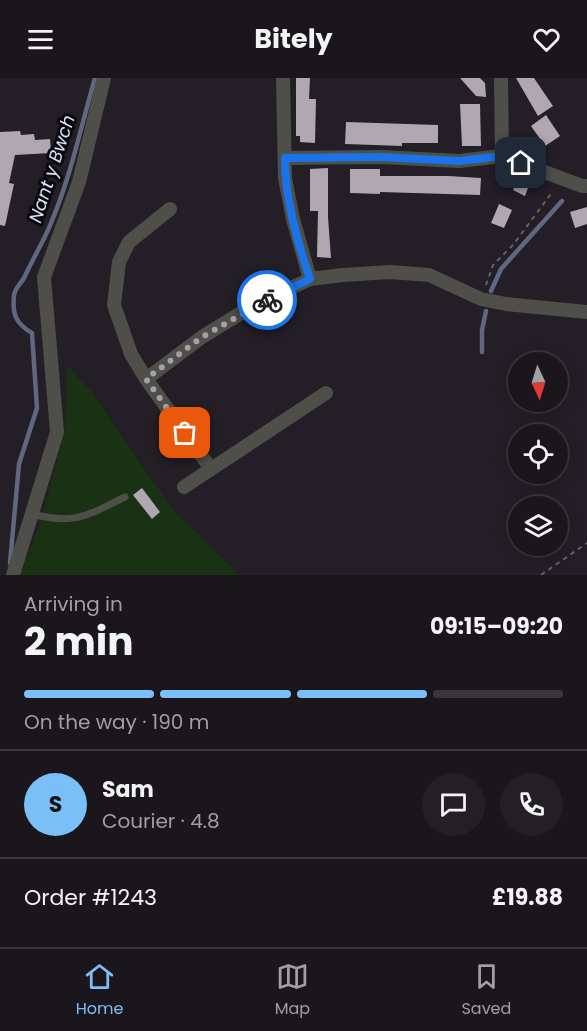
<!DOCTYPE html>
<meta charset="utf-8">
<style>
body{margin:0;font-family:Poppins,sans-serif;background:#241f25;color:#f1f3f6;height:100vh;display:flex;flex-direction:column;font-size:22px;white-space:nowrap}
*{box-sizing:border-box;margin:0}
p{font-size:20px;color:#a09fa3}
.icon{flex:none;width:33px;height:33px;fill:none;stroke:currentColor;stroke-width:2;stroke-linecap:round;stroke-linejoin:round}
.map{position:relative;height:497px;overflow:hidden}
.drawer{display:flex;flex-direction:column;background:#1b161c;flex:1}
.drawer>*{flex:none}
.needle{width:39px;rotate:176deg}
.buttons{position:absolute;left:508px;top:274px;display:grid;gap:12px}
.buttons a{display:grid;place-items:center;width:60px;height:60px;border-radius:50%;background:#1b161c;box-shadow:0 3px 15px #0003,0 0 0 2px #39353b;font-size:30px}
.pin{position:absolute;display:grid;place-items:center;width:51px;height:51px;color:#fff;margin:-26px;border-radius:12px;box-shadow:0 3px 9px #0006}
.courier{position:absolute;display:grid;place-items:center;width:60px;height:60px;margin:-30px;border:4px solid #1a73e8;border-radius:50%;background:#fff;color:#222;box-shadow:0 2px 8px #0007}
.head em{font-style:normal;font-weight:700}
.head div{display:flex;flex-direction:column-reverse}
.head{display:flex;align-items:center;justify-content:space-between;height:102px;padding:0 24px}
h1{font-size:39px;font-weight:700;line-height:45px}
.bar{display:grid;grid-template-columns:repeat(4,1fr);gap:9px 6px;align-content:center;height:72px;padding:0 24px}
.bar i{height:8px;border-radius:4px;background:#39353b}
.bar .on{background:#7abff8}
.bar p{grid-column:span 4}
.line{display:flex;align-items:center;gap:15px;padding:0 24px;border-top:2px solid #39353b}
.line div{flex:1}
.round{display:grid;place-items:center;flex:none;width:63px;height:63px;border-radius:32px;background:#241f25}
header{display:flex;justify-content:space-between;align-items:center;height:78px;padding:0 24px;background:#1b161c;font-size:27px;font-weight:700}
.menu{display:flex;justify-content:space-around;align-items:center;height:84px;border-top:2px solid #39353b;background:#1b161c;font-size:16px;color:#a09fa3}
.menu a{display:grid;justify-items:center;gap:3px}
.menu .on{color:#7abff8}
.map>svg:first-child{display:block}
</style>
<header><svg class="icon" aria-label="menu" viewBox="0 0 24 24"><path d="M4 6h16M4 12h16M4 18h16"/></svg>Bitely<svg class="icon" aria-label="heart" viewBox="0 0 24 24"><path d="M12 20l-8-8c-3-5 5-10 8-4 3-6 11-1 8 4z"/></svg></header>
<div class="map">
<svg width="587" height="497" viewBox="0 0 587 497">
<rect width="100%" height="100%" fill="#241e26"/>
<!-- green -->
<path fill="#1a3214" d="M67 288 92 314 146 394 176 435 239 497H20L41 443 65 352Z"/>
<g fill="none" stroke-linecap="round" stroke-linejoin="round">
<!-- stream -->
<path stroke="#5e6881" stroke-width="4.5" d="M491 213 501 191 562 123
M482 274V252L486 233
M10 485 19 386 37 330 32 255C16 246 12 236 14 218 14 210 22 205 25 198 33 180 44 163 51 145 71 98 81 48 95 0"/>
</g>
<!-- building -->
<path fill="#b0a7b1" d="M296 0H310L309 21H316L315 65 300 64V58H296Z
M460 0H480L485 5 486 19 476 18Z
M516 0H534L553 28 538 38Z
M460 26H480L481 68H462Z
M546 37 560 58 545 68 531 48Z
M346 44 438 47V65H402V68L345 66Z
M20 53 21 57 34 56 35 62 50 61 51 75 15 77 9 105 14 106 5 148 0 147V54Z
M328 90V139L331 180 317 179 318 133H310V91Z
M350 91H380V98H448L481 100 480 117 380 114V116L350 115Z
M520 98 531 102 525 118 513 112Z
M499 126 512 132 504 150 491 145Z
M587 129V146L575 150 570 134Z
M142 410 160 434 152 441 133 417Z"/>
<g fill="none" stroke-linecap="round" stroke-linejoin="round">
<!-- path -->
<path stroke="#666168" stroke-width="2" stroke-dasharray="4.5 4.5" stroke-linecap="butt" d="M486 207 493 187 513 167 553 113
M541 497 587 465"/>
<!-- service -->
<path stroke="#4f4f4a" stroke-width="7" d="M32 436C75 447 86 438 125 419"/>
<!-- minor -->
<path stroke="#4f4f4a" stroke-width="14" d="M283 0 285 100 293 141 310 201
M501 0 502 78
M285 80 381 79 459 83 502 78 582 108H587
M170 131 129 164 119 184 114 227 131 276 146 301 211 391
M146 301 202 259 249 230 310 201 343 197 390 194 429 197 481 221 506 226 587 234
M184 409 326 315
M13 497 57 354 44 199 79 104 104 0"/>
</g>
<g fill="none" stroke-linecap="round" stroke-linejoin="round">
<!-- done -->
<path stroke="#a5a0a7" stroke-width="6" stroke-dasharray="0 10.8" d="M185 355 146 301 202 259 267 222"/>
<!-- route -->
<path stroke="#1a73e8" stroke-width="8" d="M267 222 310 201C297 162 285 121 285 80L381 79 459 83 502 78 521 85"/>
</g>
<g text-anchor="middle" stroke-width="6" stroke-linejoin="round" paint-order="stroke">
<!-- water labels -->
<g font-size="18" font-style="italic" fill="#d6e3fc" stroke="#0c090c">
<text transform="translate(52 91) rotate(-72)" y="6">Nant y Bwch</text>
</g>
</g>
</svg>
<div class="buttons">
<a><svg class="needle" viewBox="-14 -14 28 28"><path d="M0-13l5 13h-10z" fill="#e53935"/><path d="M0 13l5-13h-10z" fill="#a09fa3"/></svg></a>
<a><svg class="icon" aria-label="locate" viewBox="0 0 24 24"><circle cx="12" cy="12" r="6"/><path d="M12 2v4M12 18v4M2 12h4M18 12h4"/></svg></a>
<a><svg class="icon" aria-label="layers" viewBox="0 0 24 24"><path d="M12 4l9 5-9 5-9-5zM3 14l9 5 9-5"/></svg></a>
</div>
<div class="pin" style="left:185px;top:355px;background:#ea580c"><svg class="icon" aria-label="bag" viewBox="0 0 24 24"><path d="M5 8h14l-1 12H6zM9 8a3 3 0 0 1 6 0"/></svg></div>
<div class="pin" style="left:521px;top:85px;background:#1f2937"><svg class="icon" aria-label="home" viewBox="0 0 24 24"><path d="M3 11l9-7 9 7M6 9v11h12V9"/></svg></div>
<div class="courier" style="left:267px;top:222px"><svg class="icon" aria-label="bike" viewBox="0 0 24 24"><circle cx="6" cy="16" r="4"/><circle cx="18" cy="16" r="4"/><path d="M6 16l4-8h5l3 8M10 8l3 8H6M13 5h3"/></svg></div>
</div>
<section class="drawer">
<div class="head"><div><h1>2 min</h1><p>Arriving in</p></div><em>09:15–09:20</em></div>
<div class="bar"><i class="on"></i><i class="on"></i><i class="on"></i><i></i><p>On the way · 190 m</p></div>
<div class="line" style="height:108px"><b class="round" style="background:#7abff8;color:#111">S</b><div><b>Sam</b><p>Courier · 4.8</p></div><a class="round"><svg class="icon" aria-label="chat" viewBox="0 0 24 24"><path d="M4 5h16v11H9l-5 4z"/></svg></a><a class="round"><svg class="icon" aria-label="phone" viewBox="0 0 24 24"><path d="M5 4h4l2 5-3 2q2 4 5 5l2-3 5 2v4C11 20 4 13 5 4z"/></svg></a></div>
<div class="line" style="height:78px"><div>Order #1243</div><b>£19.88</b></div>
</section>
<nav class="menu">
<a class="on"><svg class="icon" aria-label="home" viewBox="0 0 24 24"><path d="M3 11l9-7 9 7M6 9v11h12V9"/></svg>Home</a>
<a><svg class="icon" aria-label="map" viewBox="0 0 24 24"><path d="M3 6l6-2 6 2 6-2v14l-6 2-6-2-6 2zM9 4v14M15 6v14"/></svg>Map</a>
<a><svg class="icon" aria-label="saved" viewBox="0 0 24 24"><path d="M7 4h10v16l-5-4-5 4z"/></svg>Saved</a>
</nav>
